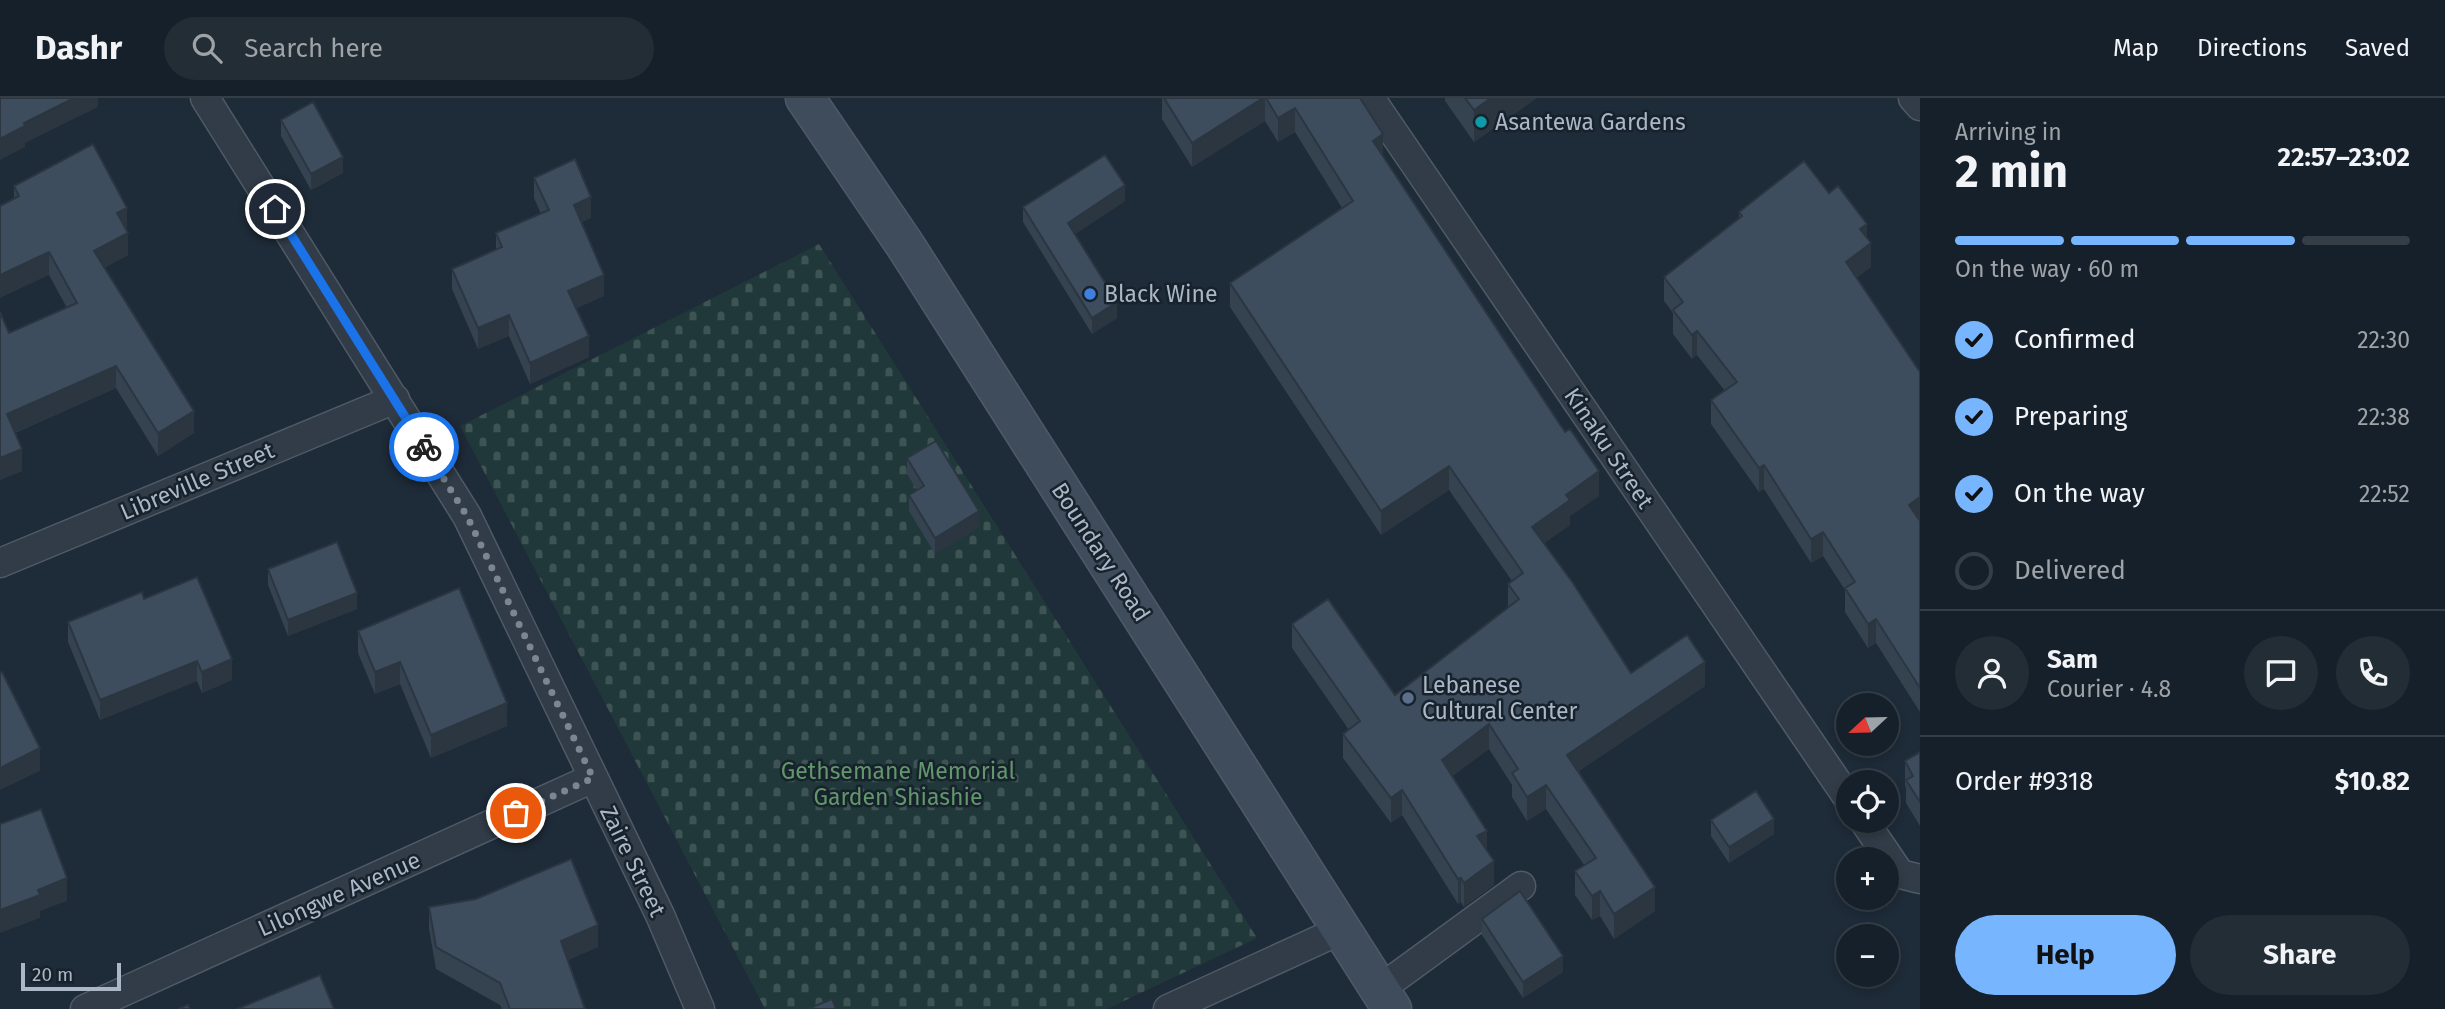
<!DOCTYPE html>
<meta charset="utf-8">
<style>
body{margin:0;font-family:"Fira Sans",sans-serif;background:#232d36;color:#f1f3f6;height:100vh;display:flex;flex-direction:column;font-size:26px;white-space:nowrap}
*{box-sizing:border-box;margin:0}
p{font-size:23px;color:#9ea3a8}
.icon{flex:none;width:38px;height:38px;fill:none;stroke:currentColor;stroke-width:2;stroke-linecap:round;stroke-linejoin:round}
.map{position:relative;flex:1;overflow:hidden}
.side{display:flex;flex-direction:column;background:#16202a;width:525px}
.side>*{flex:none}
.needle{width:46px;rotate:248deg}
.controls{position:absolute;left:1836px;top:595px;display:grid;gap:14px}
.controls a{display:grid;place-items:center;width:63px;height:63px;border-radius:50%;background:#16202a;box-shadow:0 4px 10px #0003,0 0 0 2px #353e47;font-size:35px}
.scale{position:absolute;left:21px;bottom:18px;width:100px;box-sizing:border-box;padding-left:7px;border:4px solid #abb7c6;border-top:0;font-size:19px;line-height:24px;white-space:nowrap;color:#abb7c6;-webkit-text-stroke:5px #17222d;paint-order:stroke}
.pin{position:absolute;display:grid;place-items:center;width:60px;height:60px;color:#fff;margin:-30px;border:4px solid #fff;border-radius:50%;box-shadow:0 2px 7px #0007}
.courier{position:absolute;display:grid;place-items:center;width:70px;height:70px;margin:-35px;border:5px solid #1a73e8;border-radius:50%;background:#fff;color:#222;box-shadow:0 2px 9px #0007}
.overview em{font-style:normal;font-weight:700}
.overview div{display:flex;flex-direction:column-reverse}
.overview{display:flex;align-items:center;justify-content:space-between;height:119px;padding:0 35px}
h1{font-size:46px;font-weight:700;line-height:52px}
.bar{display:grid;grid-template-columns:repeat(4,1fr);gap:10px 7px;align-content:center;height:84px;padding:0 35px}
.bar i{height:9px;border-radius:5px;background:#353e47}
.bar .current{background:#77b5ff}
.bar p{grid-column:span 4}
.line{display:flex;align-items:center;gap:18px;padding:0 35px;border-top:2px solid #353e47}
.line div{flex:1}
.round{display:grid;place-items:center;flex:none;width:74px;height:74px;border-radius:37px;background:#232d36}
ol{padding:0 35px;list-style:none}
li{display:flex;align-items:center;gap:21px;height:77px}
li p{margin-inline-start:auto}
li .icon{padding:7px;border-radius:50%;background:#77b5ff;color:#111;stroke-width:4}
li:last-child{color:#9ea3a8}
li i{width:38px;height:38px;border:4px solid #353e47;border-radius:50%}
.cta{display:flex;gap:14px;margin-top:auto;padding:14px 35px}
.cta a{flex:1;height:80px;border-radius:42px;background:#77b5ff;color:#111;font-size:28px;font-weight:700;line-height:80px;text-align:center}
.cta a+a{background:#232d36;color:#f1f3f6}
header{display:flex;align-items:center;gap:42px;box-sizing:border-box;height:98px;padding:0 35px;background:#16202a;border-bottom:2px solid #353e47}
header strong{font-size:33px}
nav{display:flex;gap:38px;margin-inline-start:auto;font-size:24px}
.search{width:490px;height:63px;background:#232d36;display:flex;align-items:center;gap:18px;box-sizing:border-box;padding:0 24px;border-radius:38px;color:#9ea3a8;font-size:26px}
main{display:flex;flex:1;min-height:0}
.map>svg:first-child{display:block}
</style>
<header>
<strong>Dashr</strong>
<div class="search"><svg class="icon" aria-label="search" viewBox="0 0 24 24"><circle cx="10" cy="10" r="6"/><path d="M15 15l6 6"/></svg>Search here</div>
<nav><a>Map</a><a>Directions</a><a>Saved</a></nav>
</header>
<main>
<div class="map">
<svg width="1920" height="911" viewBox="0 0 1920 911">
<defs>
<pattern id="cemetery-stones" width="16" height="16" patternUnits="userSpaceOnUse" patternTransform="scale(1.75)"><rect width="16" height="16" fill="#203839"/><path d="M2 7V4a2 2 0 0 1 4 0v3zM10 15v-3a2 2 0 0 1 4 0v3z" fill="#3e5354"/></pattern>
</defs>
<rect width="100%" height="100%" fill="#1e2b38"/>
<!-- cemetery -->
<path fill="url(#cemetery-stones)" d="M819 146 1257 840 1107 911H765L460 328Z"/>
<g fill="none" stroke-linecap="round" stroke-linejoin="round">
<!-- minor casing -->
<g stroke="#4f5a67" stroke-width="31">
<path id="minor" d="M205 0 467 418 660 817 700 911
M1370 0 1848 700
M1913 0 1920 8
M0 465 395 301
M1864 723 1900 776 1920 781
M1380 891 1521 788
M85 911 593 680
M1168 911 1343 831"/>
</g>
<!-- secondary casing -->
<g stroke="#4f5a67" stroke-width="41">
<path id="secondary" d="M805 0 905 147 1392 911"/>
</g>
<!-- minor -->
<use href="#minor" stroke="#313c48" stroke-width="28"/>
<!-- secondary -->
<use href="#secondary" stroke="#3f4c5c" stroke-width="38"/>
</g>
<!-- wall -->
<path fill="#354250" d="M1162 0H1360L1383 58 1599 398 1570 418V427L1544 445 1631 575 1705 588 1579 673 1655 813 1614 841 1600 818 1592 822 1575 797V773L1584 767 1546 711 1527 723 1512 699V687L1489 651 1452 678 1487 752 1494 787 1464 809 1461 804 1458 806 1402 717 1391 725 1343 660V636L1349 632 1292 550V526L1395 597 1508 510V486L1512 483 1449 392 1381 437 1230 209V185L1342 110 1295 34 1278 44 1265 23 1192 69 1162 21Z
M1445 0H1537L1474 44 1445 3Z
M281 22 343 75 311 92 281 38Z
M534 80 591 120 581 124 604 198 576 210 589 259 530 286 509 238 478 251 452 191V171L496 152V135L541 116 534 100Z
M14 88 127 133 128 157 104 170 194 335 158 358 116 290 15 335 22 373 0 382 9 235 67 210 49 177 14 101Z
M1829 95 1867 140 1871 169 1856 180 1920 274V614L1876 545 1868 550 1845 514V492L1823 458 1811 465 1764 391 1759 394 1711 326V302L1725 293 1697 257 1692 261 1673 236V215L1664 203V179L1739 120V114Z
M1125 103 1075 136 1117 220 1092 236 1023 124V109Z
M907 360 979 429 935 456 909 413V397L917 392 907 376Z
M268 471 357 511 288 538 268 487Z
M144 501 232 582 202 595 197 583 100 622 68 544V524Z
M358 533 507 628 431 660 400 586 375 596 358 555Z
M1920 654V728L1906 705V690L1905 687V663Z
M1711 722 1774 736 1729 765 1711 738Z
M429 809 598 849 568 862 585 911H502L500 907 436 871 429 831Z
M1482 821 1563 874 1523 900 1482 837Z"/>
<!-- shaded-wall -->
<path fill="#2b3641" d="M74 0H98V9L25 45V49L0 62V41L24 25Z
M1263 0H1265V23L1192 69V45Z
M1491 0H1537L1474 44V12Z
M1295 10V34L1278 44V20Z
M1383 36V61L1373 43Z
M343 59V75L311 92V76Z
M1125 87V103L1068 141V125Z
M591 99V120L574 128V107Z
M127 110V133L117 138V115Z
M1867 126V148L1871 145V169L1846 188V164L1860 131Z
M128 135V157L94 175V153Z
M49 154V177L0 200V177Z
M604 177V198L568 214V193Z
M1117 204V220L1092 236V220Z
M509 217V238L478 251V230Z
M1697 233V257L1692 261V237Z
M589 238V259L530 286V265Z
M116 268V290L7 338V316Z
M194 313V335L158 358V335Z
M22 351V373L0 382V360Z
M1764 367V391L1759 394V370Z
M1449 368V392L1381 437V413Z
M1599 373V398L1570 418V427L1532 454V429L1566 397Z
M1920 399V423L1909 407Z
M979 413V429L935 456V440Z
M1823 434V458L1811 465V441Z
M357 495V511L288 538V522Z
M1876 521V545L1868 550V526Z
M232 561V582L202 595V574Z
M197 563V583L100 622V602Z
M400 564V586L375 596V574Z
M1705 564V588L1567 681V657Z
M507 605V628L431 660V637Z
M1489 626V651L1442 686V662Z
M40 650V673L0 692V670Z
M1546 687V711L1527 723V699Z
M1402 692V717L1391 725V700Z
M1774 721V736L1729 765V749Z
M1487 733V757L1477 738Z
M1494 763V787L1464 809V785Z
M67 780V803L40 813V820L0 835V812L38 792Z
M1461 780V804L1458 806V781Z
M1655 789V813L1614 841V816Z
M1600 793V818L1592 822V798Z
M598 827V849L561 865V843Z
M1563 858V874L1523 900V884Z"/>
<!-- building -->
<path fill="#3e4d5d" stroke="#2b3641" stroke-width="2" d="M0 0H74L24 25 25 28 0 41Z
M1164 0H1263L1192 45Z
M1266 0H1360L1383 36 1373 43 1565 334 1570 331 1599 373 1566 397 1570 402 1532 429 1573 485 1631 575 1687 537 1705 564 1567 657 1655 789 1614 816 1600 793 1592 798 1575 773 1596 760 1546 687 1527 699 1512 675 1518 671 1489 626 1442 662 1487 733 1477 738 1494 763 1464 785 1461 780 1458 781 1402 692 1391 700 1343 636 1360 623 1292 526 1328 501 1395 597 1519 501 1508 486 1523 475 1449 368 1381 413 1230 185 1353 103 1295 10 1278 20Z
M1465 0H1491L1474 12Z
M313 4 343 59 311 76 281 22Z
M93 46 127 110 117 115 128 135 94 153 194 313 158 335 116 268 7 316 22 351 0 360V214L9 235 77 205 49 154 0 177V108L19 98 14 88Z
M1105 57 1125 87 1068 125 1117 204 1092 220 1023 109Z
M575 61 591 99 574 107 604 177 568 193 589 238 530 265 509 217 478 230 452 171 502 149 496 135 549 112 534 80Z
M1804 63 1829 95 1838 88 1867 126 1860 131 1871 145 1846 164 1920 274V399L1909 407 1920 423V590L1876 521 1868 526 1845 490 1855 484 1823 434 1811 441 1764 367 1759 370 1711 302 1737 284 1697 233 1692 237 1673 212 1683 204 1664 179 1742 118 1739 114Z
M936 343 979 413 935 440 909 397 924 388 907 360Z
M337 444 357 495 288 522 268 471Z
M197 479 232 561 202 574 197 563 100 602 68 524 142 494 144 501Z
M459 490 507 605 431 637 400 564 375 574 358 533Z
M2 574 40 650 0 670V575Z
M1920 654V704L1906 682 1913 678 1905 663Z
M1756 693 1774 721 1729 749 1711 722Z
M41 711 67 780 38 792 40 797 0 812V726Z
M571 761 598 827 561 843 585 911H510L500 885 436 849 429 809 476 801Z
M1520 793 1563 858 1523 884 1482 821Z
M320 877 334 911H237Z
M832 901 836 911H808Z
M188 907 190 911H178Z"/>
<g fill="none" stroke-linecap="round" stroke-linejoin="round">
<!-- done -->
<path stroke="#7a8694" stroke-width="7" stroke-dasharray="0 12.6" d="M424 349 467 418 593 680 516 715"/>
<!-- route -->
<path stroke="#1a73e8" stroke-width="9" d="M275 111 424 349"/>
</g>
<!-- markers -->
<circle fill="#0f9aa8" stroke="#17222d" stroke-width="2.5" cx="1481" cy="24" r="7"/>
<circle fill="#3f7fe0" stroke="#17222d" stroke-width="2.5" cx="1090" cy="196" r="7"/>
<circle fill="#5c6f8a" stroke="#17222d" stroke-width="2.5" cx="1408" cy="600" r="7"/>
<g text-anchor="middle" stroke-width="5" stroke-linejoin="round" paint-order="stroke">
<!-- poi labels -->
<g font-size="23" fill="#abb7c6" stroke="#17222d" text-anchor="start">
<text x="1495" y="32">Asantewa Gardens</text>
<text x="1104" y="204">Black Wine</text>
<text x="1422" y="595">Lebanese<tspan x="1422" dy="26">Cultural Center</tspan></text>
</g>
<!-- street labels -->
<g font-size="23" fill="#abb7c6" stroke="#17222d">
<text transform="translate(1609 350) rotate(56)" y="8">Kinaku Street</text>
<text transform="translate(197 383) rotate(-23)" y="8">Libreville Street</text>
<text transform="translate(1101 454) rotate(57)" y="8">Boundary Road</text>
<text transform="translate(633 763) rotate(64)" y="8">Zaire Street</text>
<text transform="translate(339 796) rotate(-24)" y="8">Lilongwe Avenue</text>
</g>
<!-- park labels -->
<g font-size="23" fill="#61976a" stroke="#17222d">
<text x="898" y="681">Gethsemane Memorial<tspan x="898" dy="26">Garden Shiashie</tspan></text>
</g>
</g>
</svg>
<div class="controls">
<a><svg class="needle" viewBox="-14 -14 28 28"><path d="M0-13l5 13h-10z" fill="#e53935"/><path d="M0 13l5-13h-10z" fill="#9ea3a8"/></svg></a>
<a><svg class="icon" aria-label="locate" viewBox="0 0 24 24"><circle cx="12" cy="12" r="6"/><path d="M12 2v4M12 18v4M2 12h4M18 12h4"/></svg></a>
<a>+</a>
<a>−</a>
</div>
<div class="scale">20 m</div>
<div class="pin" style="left:516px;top:715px;background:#ea580c"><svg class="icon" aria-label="bag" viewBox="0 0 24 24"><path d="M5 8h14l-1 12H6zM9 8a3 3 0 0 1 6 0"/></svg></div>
<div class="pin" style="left:275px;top:111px;background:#1f2937"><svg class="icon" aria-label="home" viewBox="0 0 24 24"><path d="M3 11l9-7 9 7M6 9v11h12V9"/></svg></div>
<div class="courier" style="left:424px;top:349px"><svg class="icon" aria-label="bike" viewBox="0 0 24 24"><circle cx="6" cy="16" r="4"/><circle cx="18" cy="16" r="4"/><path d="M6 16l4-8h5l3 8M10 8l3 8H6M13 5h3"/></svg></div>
</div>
<section class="side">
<div class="overview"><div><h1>2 min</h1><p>Arriving in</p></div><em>22:57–23:02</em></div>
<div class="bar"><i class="current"></i><i class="current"></i><i class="current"></i><i></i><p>On the way · 60 m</p></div>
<ol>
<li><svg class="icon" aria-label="check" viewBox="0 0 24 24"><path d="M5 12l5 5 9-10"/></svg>Confirmed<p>22:30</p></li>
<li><svg class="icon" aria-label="check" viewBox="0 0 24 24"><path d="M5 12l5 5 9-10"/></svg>Preparing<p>22:38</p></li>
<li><svg class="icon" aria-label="check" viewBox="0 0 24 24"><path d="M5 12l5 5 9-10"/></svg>On the way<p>22:52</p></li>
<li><i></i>Delivered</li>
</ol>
<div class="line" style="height:126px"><a class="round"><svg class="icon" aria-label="person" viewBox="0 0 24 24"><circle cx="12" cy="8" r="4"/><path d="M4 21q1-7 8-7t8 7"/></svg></a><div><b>Sam</b><p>Courier · 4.8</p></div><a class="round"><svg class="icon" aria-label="chat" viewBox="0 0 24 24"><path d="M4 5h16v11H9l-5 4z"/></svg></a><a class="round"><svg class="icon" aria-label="phone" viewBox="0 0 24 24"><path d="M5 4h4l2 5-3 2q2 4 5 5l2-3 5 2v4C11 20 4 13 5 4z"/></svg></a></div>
<div class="line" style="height:91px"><div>Order #9318</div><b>$10.82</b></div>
<div class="cta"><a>Help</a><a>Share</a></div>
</section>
</main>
